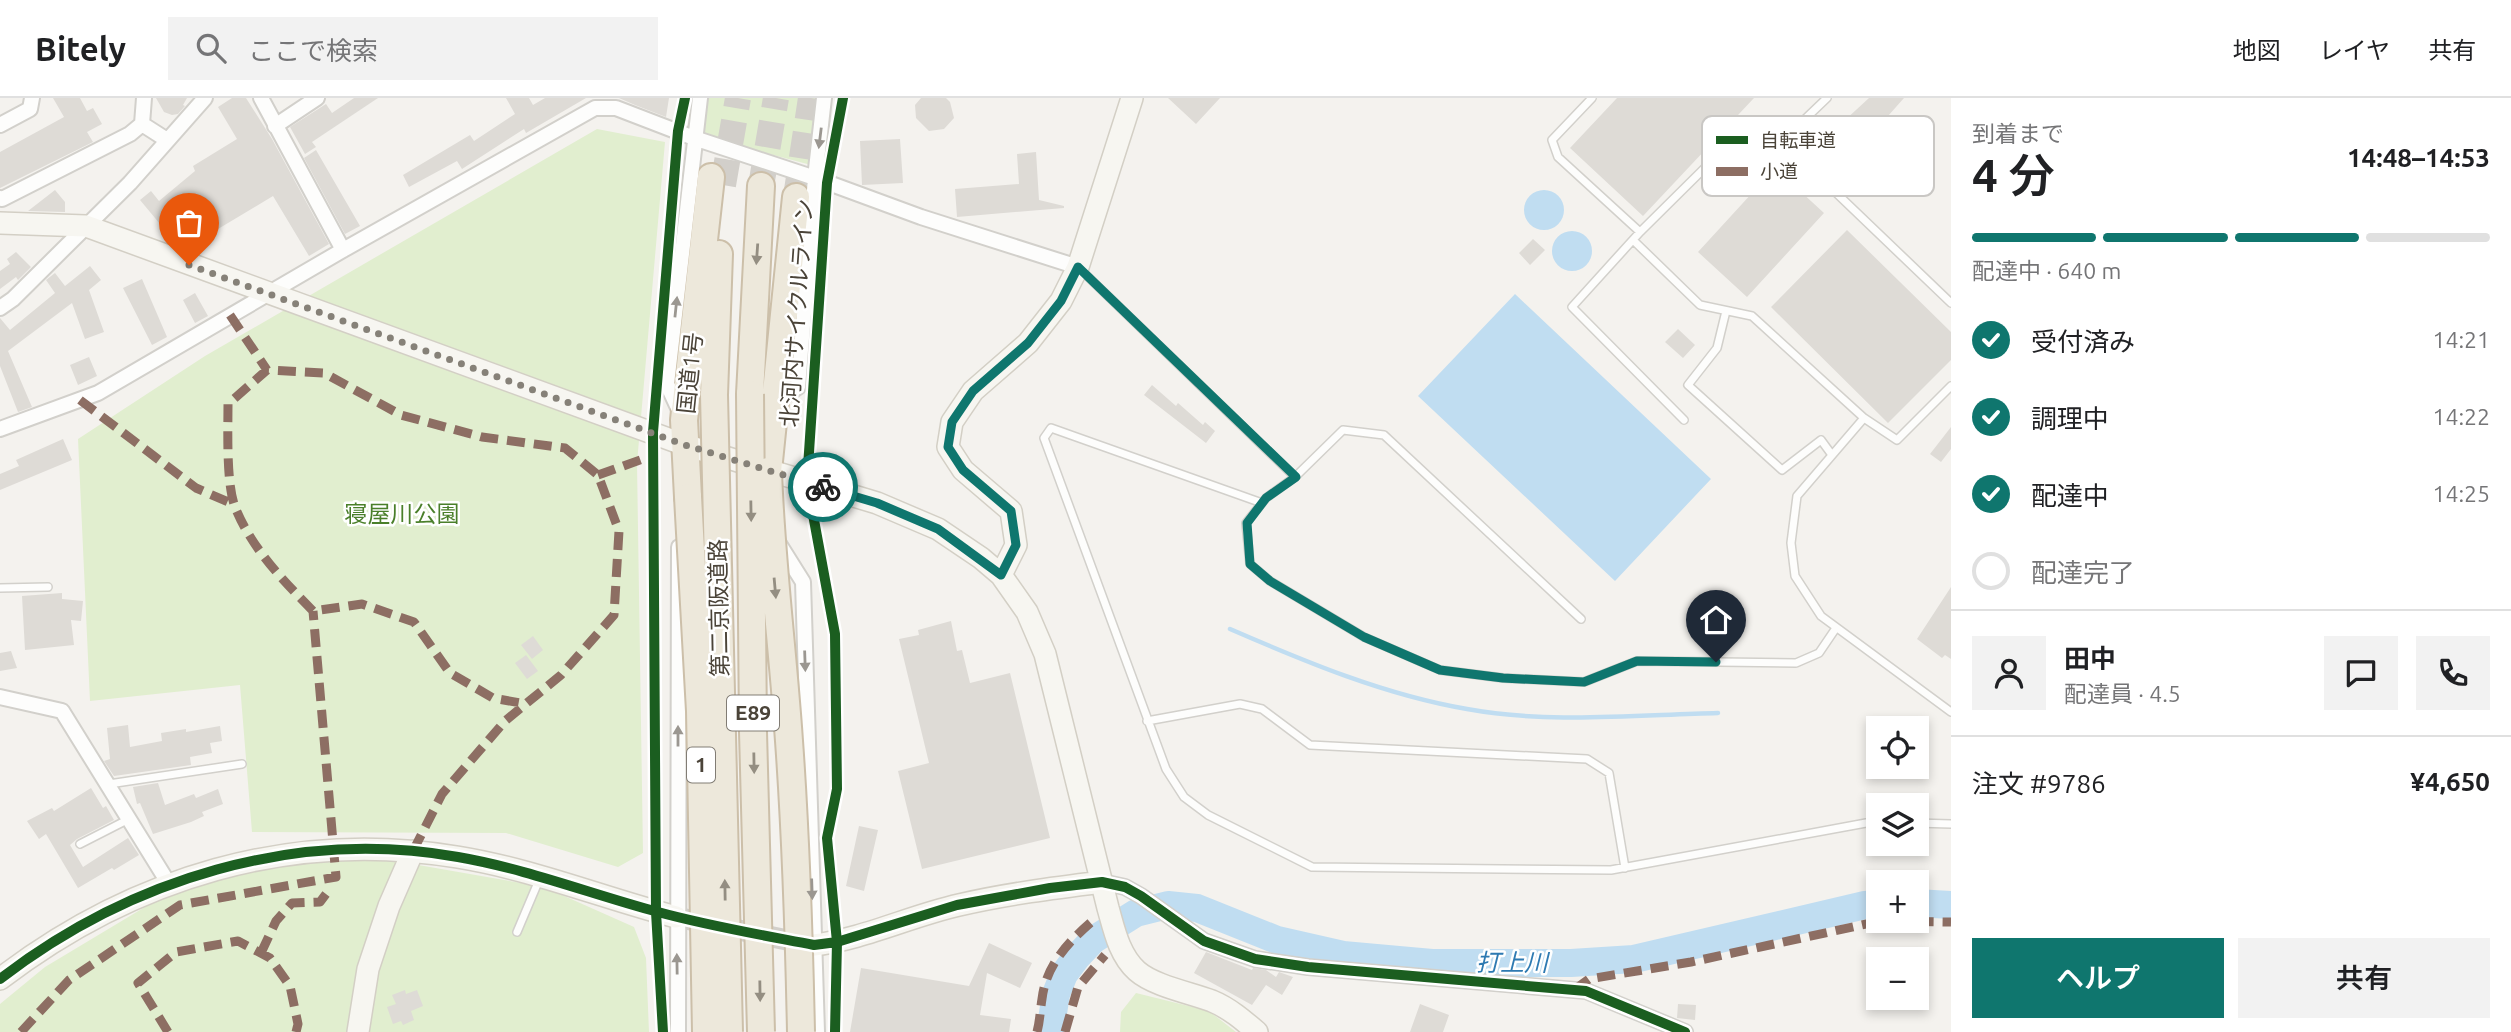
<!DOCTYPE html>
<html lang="ja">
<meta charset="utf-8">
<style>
body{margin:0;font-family:Ubuntu,"Noto Sans JP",sans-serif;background:#f2f2f2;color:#202124;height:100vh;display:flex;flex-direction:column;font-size:26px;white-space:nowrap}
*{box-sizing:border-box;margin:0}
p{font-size:23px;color:#757577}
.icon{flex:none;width:38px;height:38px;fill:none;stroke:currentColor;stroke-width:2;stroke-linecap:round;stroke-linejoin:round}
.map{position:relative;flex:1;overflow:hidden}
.details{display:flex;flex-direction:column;background:#fff;width:560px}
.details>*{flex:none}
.buttons{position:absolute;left:1866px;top:618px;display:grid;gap:14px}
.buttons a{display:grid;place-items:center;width:63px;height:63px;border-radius:0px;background:#fff;box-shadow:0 4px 10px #0003;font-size:35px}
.pin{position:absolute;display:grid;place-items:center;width:60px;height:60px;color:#fff;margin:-72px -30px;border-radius:50% 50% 50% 0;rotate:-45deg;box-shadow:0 0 7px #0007}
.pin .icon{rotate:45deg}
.courier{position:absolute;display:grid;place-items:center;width:70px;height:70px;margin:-35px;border:5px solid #0f766e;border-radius:50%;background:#fff;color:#222;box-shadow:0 2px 9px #0007}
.summary em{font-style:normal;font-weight:600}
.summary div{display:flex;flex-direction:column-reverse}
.summary{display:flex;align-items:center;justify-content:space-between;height:119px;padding:0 21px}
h1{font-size:46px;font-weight:600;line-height:52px}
.bar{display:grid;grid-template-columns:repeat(4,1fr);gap:10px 7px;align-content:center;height:84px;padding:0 21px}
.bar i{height:9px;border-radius:5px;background:#e0e0e0}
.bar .selected{background:#0f766e}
.bar p{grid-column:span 4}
.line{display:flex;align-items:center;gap:18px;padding:0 21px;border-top:2px solid #e0e0e0}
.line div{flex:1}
.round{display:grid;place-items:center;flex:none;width:74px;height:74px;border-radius:0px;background:#f2f2f2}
ol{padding:0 21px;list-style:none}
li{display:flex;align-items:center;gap:21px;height:77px}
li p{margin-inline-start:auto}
li .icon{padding:7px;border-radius:50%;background:#0f766e;color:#fff;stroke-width:4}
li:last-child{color:#757577}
li i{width:38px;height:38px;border:4px solid #e0e0e0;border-radius:50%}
.cta{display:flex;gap:14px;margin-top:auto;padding:14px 21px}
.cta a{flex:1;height:80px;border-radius:0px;background:#0f766e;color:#fff;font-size:28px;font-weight:600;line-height:80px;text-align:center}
.cta a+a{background:#f2f2f2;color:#202124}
header{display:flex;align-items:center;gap:42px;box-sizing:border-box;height:98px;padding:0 35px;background:#fff;border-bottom:2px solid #e0e0e0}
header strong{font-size:33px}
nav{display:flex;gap:38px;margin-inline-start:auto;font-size:24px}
.search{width:490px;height:63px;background:#f2f2f2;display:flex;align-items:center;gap:18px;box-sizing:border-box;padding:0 24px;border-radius:0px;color:#757577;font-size:26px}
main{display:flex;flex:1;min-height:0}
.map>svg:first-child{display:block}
</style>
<header>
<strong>Bitely</strong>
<div class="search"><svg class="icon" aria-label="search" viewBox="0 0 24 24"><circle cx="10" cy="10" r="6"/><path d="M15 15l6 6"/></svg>ここで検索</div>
<nav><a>地図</a><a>レイヤ</a><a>共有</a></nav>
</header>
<main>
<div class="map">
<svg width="1951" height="934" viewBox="0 0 1951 934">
<rect width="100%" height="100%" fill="#f4f2ee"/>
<!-- green -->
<path fill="#e1eecf" d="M699 0H821L811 67 690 35Z
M597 31 665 44 637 365 643 755 618 769 506 735 252 734 240 587 90 603 78 341 205 258Z
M361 757 544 789 634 829 646 860 649 934H0V906L45 869 160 800 242 773Z
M1136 895 1209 913 1236 934H1120L1121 914Z"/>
<!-- water -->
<path fill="#c0ddf1" d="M1524 112a20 20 0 1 1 40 0a20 20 0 1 1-40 0Z
M1552 153a20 20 0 1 1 40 0a20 20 0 1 1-40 0Z
M1515 196 1711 381 1615 483 1418 298Z"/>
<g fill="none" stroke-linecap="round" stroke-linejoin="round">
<!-- stream -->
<path stroke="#c0ddf1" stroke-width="4.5" d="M1230 531C1306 564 1385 597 1467 611 1549 626 1635 617 1718 615"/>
<!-- river -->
<path stroke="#c0ddf1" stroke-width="28" d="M1916 805 1951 807
M1050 934 1056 896 1064 876 1076 860 1093 842 1136 815 1168 807 1197 810 1277 842 1343 857 1432 865H1571L1634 861 1865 807 1878 806"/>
</g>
<!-- building -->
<path fill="#dedbd6" d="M53 0H80L87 13 93 10 102 26 87 34 93 44 0 90V54L64 19Z
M156 0H187L183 7 185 8 178 16 172 17 164 14Z
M232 0H246L272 41 329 146 309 158 273 98 218 131 206 110 183 126 175 115 160 126 140 102 151 93 159 103 195 73 193 68 237 41 218 9Z
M354 0H378L312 44 316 49 305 56 290 29 326 6 332 15Z
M506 0H529L533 7 545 0H586L526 35 524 31 462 71 457 63 409 89 403 77 470 37 474 43 515 16Z
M619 0H669L666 19 635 7Z
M921 0H946L950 4 954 20 944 31 929 33 916 20 915 7Z
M1168 0H1220L1196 26Z
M1617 0H1754L1643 118 1570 50Z
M1869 0H1904L1864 45 1855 36 1832 60 1818 47Z
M900 41 903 85 862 87 860 43Z
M316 52 360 128 345 136 304 60Z
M1036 54 1039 102 1064 108V110L957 119 955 91 1019 86 1017 56Z
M1775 70 1824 115 1747 199 1698 154Z
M55 92 65 104V114L28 113Z
M1847 132 1951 234V262L1888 325 1771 209Z
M1533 141 1545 152 1530 167 1519 155Z
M16 154 31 169 18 182 16 179 0 191V173L10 166 7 161Z
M90 168 101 182 89 192 104 234 85 241 72 205 8 253 32 309 18 314 0 268V220L10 232 55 195 46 182 55 175 65 188Z
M142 181 167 239 152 247 123 190Z
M195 195 208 218 195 225 183 202Z
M1678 231 1695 247 1683 260 1665 244Z
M89 259 97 278 78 287 70 267Z
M1152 287 1176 308 1178 305 1203 327 1205 324 1215 333 1206 345 1144 297Z
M1951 329V351L1941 364 1930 356Z
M63 341 72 362 0 392V376L19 368 16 362Z
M1951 489V561L1945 557 1942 560 1917 541Z
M62 495V501L83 503 81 523 71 522 74 547 25 552 22 498Z
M951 523 957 553 962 552 970 585 1010 575 1050 740 922 771 898 673 929 665 899 541 919 537 918 532Z
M533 538 543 552 532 561 521 547Z
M11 553 17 570 0 573V555Z
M526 557 538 573 527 581 515 565Z
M128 627 130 649 162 643 161 635 186 631V634L220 628 222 643 210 645 212 655 190 659 191 667 114 678 104 663 110 661 107 630Z
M158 685 165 707 194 696 196 700 218 691 223 706 202 714 204 718 191 724 153 736 140 705 137 706 133 689Z
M91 690 103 710 106 708 114 722 77 741 70 747 83 769 128 740 139 757 114 772 112 770 78 790 46 736 39 741 27 723 52 710 54 713Z
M859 728 878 732 864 793 846 788Z
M989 845 1032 865 1020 890 987 875 980 917 1011 921 1009 934H850L861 870 969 888Z
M1206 854 1252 872 1253 870 1266 872 1276 879 1279 874 1293 879 1282 897 1266 887 1252 907 1194 875Z
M405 892 406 896 417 892 423 908 411 913 414 922 403 927 401 923 393 926 387 909 396 906 392 897Z
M1420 906 1449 917 1443 934H1410Z
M1678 906 1696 907 1695 922 1677 920Z"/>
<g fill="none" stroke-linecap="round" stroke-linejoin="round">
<!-- secondary-tunnel -->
<path stroke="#d2cfca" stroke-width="21" stroke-dasharray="21 10" stroke-linecap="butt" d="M676 819 811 847"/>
<!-- highway-tunnel -->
<path stroke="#d2cfca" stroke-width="26" stroke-dasharray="26 13" stroke-linecap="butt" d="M723 87 738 0
M761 88 776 0
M796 99 811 0"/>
<!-- lane casing -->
<g stroke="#d2d0cb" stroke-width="10">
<path id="lane" d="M1592 0 1552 42 1558 59 1640 134
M1827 0 1782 43 1951 205
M1633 142 1700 207 1752 218 1864 320
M1081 172 1295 379
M1726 213 1717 250 1688 287 1782 372 1821 342 1832 357
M1951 288 1897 342 1864 320 1797 398 1791 445 1795 478 1821 518 1951 614
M1684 322 1572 209 1640 134 1741 34
M1262 405 1051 330 1044 340 1166 671 1184 699 1208 717 1312 769 1611 772 1866 725H1878
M0 490 48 489
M1581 521 1384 337 1343 332 1295 379 1266 400 1246 425 1250 466 1270 483 1364 539 1440 572 1503 580 1584 584 1637 563 1796 565 1819 555 1836 530
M1147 623 1240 606 1262 611 1310 647 1587 661 1609 675 1625 770
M109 686 242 666
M1916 725 1951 726
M80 746 129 721
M517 834 539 782"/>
</g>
<!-- street casing -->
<g stroke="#d2d0cb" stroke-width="18">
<path id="street" d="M144 0 142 26 167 42
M261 0 343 152
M0 27 30 11 32 0
M275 28 317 0
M0 100 2 101 130 36 142 26
M0 210 13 201 130 85 205 0
M775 304 798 289 815 80 824 0
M680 314 667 286 700 0
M0 331 98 295 343 152 595 10H616L694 40 815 80 921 119 1078 169
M776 441 803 484 817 934
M0 599 62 613 169 786
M1102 784 1125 789 1141 798 1204 843 1255 861 1308 869 1586 893 1685 934
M678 934 679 449"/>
</g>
<!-- secondary casing -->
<g stroke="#d3cfc5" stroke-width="24">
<path id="secondary" d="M0 125 86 128 685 347 877 405 938 431 981 460 1001 477 1027 514 1045 556 1108 810C1114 831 1119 857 1137 873 1154 888 1191 895 1212 903 1229 910 1243 922 1257 934
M1001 477 1016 447 1011 413 963 372 948 349 952 324 973 293 1028 245 1061 203 1078 169 1132 0
M814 847C864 841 910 818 959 807 1006 796 1054 790 1102 784
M0 881C132 780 291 731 457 759 532 771 603 800 676 819
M358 934 368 871 389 808 413 753"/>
</g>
<!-- highway casing -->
<g stroke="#ccbfa9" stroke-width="30">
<path id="highway" d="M750 296 761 88
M714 297 719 156
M768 373 796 99
M688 399 684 322 711 79"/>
</g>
<!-- lane -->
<use href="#lane" stroke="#fdfdfc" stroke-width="7"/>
<!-- street -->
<use href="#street" stroke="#fdfdfc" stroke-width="14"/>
<!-- secondary -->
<use href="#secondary" stroke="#f7f6f1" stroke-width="21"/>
<!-- highway -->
<use href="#highway" stroke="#ede8db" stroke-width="26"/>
<!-- highway-bridge casing -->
<g stroke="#ccbfa9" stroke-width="30" stroke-linecap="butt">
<path id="highway-bridge" d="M750 296 753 634 761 934
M714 297 729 934
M768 373C771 463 783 553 789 643 796 740 799 837 801 934
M688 399 700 613 706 934"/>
</g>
<!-- highway-bridge -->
<use href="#highway-bridge" stroke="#ede8db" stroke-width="26"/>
<!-- quiet -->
<path stroke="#8d6e63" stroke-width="9" stroke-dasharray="18 9" stroke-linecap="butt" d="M230 217 267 272
M80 302 196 390 235 407
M598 377 654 357
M413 753 442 696 505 623 561 577 614 517 619 433 598 377 565 350 482 339 401 317 324 275 267 272 228 306C228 332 226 385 235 409 252 451 282 481 313 513L362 506 414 524 450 575 493 600 526 606
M261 855 276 823 292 805 320 804 326 796
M1574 892 1589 881 1691 864 1880 823 1951 824
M21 934 69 882 180 807 336 779 313 513
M168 934 138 885 176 854 238 843 270 860 290 888 298 926 296 934
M1037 934C1040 923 1040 913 1042 901 1046 866 1070 842 1096 820
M1065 934 1078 889 1105 857"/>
<!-- cycleway casing -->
<g stroke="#fff" stroke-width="15">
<path id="cycleway" d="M0 881C130 781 295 730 458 759 527 771 591 796 658 814 709 828 762 837 814 847L837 844 957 807 1050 790 1102 784 1125 789 1141 798 1204 843 1255 861 1308 869 1586 893 1685 934
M663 934 656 814 653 334 678 33 685 0
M835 934 837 844 827 740 837 691 835 536 807 384 827 85 843 0"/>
</g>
<!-- cycleway -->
<use href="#cycleway" stroke="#1b5e20" stroke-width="10"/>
</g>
<!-- one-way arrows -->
<defs><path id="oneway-solid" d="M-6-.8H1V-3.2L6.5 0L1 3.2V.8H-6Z" transform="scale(1.75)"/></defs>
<g fill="#9b9791">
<use href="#oneway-solid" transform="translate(820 40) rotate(97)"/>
<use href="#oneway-solid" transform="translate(676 209) rotate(-84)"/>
<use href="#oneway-solid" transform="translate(805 563) rotate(88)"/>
<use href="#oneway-solid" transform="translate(678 638) rotate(-90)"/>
<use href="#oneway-solid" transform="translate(812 791) rotate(88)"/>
<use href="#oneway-solid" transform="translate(677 866) rotate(-91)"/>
</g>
<g fill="#948e82">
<use href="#oneway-solid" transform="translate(757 156) rotate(94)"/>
<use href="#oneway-solid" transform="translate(751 413) rotate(89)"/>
<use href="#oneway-solid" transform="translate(775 490) rotate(85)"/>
<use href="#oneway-solid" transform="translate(754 665) rotate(89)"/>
<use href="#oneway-solid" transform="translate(725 792) rotate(-91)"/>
<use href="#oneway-solid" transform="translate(760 893) rotate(89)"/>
</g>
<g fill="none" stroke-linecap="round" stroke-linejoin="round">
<!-- done -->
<path stroke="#868178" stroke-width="7" stroke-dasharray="0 12.6" d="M189 167 685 347 823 389"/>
<!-- route -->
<path stroke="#0f766e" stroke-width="9" d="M823 389 877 405 938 431 1001 477 1016 447 1011 413 963 372 948 349 952 324 973 293 1028 245 1061 203 1078 169 1296 379 1266 400 1247 425 1250 466 1270 483 1364 539 1440 572 1503 580 1584 584 1637 563 1716 564"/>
</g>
<g text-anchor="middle" stroke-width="5" stroke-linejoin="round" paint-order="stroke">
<!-- shield labels -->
<g fill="#fff" stroke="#817c74" stroke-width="2">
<rect x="727" y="597.5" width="52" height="35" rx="5"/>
<rect x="687" y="649.5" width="28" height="35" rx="5"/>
</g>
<g font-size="21" font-weight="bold" fill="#4b4439">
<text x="753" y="622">E89</text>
<text x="701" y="674">1</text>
</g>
<!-- street labels -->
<g font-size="23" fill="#4b4439" stroke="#fff">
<text transform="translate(797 215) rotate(-86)" y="8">北河内サイクルライン</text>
<text transform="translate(690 275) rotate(-84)" y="8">国道1号</text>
<text transform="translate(719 510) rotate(-91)" y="8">第二京阪道路</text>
</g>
<!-- park labels -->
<g font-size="23" fill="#4a7f2a" stroke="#fff">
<text x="402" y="424">寝屋川公園</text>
</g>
<!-- water labels -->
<g font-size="24" font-style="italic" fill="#2e7ab2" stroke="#fff">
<text x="1512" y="873">打上川</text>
</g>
</g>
<!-- legend -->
<rect x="1702" y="18" width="232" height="80" rx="10" fill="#fff" stroke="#c9c7c4" stroke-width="2"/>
<rect x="1716" y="38" width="32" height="8" fill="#1b5e20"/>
<rect x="1716" y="69" width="32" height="9" fill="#8d6e63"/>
<g font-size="19" fill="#4b4439">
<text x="1760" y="49">自転車道</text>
<text x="1760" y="80">小道</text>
</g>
</svg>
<div class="buttons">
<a><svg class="icon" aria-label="locate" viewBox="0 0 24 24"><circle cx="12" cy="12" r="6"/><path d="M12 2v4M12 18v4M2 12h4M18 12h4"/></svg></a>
<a><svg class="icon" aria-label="layers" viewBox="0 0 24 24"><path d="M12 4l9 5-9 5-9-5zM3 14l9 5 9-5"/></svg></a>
<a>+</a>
<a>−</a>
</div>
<div class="pin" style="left:189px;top:167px;background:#ea580c"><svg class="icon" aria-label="bag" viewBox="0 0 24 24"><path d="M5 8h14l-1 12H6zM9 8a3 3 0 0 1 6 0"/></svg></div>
<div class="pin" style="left:1716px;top:564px;background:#1f2937"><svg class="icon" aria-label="home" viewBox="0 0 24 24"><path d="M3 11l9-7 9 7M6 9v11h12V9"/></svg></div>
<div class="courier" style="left:823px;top:389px"><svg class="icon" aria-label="bike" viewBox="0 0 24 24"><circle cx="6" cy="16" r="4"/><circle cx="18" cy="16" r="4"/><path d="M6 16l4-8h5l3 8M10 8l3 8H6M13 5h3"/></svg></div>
</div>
<section class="details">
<div class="summary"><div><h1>4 分</h1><p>到着まで</p></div><em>14:48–14:53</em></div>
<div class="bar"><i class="selected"></i><i class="selected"></i><i class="selected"></i><i></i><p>配達中 · 640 m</p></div>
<ol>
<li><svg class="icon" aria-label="check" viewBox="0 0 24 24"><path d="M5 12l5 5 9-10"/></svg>受付済み<p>14:21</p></li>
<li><svg class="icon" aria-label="check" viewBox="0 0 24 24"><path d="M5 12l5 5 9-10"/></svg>調理中<p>14:22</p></li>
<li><svg class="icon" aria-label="check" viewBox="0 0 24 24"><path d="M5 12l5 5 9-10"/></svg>配達中<p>14:25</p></li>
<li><i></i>配達完了</li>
</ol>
<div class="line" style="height:126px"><a class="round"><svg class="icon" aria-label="person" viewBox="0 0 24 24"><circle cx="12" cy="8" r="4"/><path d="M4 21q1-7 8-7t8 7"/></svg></a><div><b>田中</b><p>配達員 · 4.5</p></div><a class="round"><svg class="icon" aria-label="chat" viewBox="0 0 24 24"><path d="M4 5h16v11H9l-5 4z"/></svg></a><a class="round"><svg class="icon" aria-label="phone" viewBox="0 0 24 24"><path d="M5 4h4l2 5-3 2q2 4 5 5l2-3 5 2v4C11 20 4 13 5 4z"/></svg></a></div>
<div class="line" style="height:91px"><div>注文 #9786</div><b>¥4,650</b></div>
<div class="cta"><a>ヘルプ</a><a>共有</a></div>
</section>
</main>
